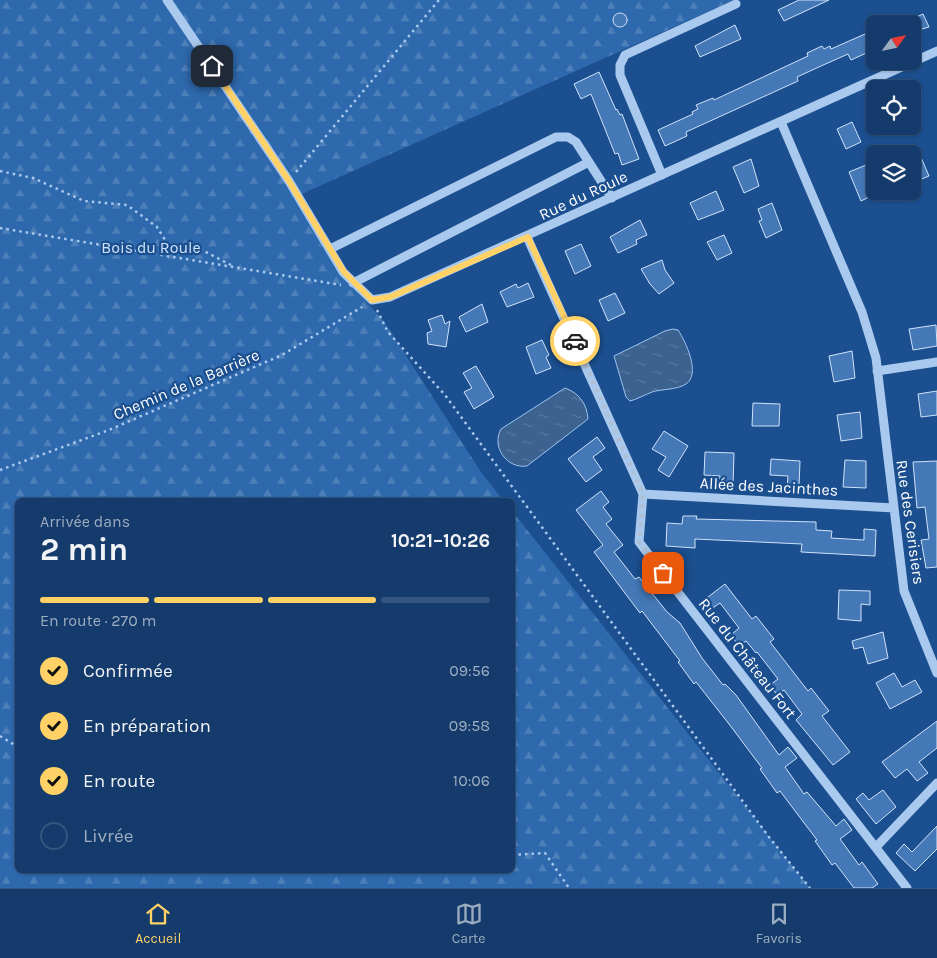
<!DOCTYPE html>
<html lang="fr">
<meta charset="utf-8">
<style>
body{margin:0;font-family:Karla,sans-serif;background:#1d4271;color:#f1f3f6;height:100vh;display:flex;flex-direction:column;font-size:19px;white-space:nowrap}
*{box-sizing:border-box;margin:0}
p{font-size:16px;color:#9dadc1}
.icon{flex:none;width:28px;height:28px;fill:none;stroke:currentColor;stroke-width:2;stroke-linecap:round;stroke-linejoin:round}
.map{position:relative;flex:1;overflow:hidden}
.drawer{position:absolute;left:15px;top:498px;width:500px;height:375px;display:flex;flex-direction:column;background:#143b6b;border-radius:8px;box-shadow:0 1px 4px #0004,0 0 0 1px #33557e}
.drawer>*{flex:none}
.needle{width:32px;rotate:57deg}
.controls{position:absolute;left:866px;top:15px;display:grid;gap:10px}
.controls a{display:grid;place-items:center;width:55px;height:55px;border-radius:8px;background:#143b6b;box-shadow:0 1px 4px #0004,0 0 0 1px #33557e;font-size:25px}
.pin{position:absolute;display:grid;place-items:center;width:42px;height:42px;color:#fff;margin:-21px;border-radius:10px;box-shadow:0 2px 8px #0006}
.courier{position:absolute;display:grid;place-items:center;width:50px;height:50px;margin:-25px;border:4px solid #ffd166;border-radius:50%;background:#fff;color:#222;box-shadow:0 1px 6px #0007}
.summary em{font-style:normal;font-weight:700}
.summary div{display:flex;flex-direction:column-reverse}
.summary{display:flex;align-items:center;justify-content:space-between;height:85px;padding:0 25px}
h1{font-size:32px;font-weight:700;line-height:38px}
.bar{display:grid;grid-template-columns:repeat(4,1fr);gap:8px 5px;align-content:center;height:60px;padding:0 25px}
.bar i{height:6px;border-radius:4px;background:#33557e}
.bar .on{background:#ffd166}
.bar p{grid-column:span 4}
ol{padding:0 25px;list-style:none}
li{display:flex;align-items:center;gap:15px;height:55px}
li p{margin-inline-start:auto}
li .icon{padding:5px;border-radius:50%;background:#ffd166;color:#111;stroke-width:4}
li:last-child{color:#9dadc1}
li i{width:28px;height:28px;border:2px solid #33557e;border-radius:50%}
.tabs{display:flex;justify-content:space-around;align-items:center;height:70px;border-top:1px solid #33557e;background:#143b6b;font-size:14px;color:#9dadc1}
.tabs a{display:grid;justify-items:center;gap:2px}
.tabs .on{color:#ffd166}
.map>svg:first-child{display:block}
</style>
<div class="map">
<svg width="937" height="888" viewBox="0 0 937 888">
<defs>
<pattern id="forest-firs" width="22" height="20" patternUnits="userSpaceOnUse" patternTransform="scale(1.25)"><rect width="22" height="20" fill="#2e69ad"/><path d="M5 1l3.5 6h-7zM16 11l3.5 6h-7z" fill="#4d80b9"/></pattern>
<pattern id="water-ripples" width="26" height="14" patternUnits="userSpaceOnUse" patternTransform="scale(1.25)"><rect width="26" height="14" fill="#3c6290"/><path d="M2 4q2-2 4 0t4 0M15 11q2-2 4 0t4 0" fill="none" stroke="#597aa1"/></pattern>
</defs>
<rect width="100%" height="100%" fill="#1b4f8f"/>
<!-- forest -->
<path fill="url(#forest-firs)" d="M0 0H734L295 197 335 268 383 320 481 472 503 500H18V870H512L513 512 810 888H0Z"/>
<!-- water -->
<path fill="url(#water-ripples)" stroke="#9cc4f0" d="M673 329 678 330C686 342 701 374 686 384 677 390 661 389 652 392 644 395 638 399 630 401L626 397 614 356 665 331Z
M565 388C579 393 587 404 588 419L527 466C507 469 491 447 501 429Z"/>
<!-- building -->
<path fill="#4478b7" stroke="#cfe3fa" d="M799 0H829L784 21 778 10Z
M613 20a7 7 0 1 1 14 0a7 7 0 1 1-14 0Z
M923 14 929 27 912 32V19Z
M735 25 741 39 700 57 695 46Z
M865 34 873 50 851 60 848 54 821 66 797 77 798 81 686 132 687 136 665 146 658 130 693 114 692 112 698 109 696 105 713 98 714 100 808 56 807 53 822 46 824 49 830 46 831 49Z
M599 72 616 110 617 109 620 115 622 114 639 159 622 165 618 153 615 154 591 94 581 99 574 84Z
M852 122 861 142 846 149 837 129Z
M920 155 929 176 912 183V159Z
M751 159 759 186 744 193 733 167Z
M866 165 877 193 861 201 849 172Z
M716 191 724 210 698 220 690 203Z
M772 203 782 230 766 238 759 221 762 220 758 209Z
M640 220 647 235 636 240 637 244 618 253 610 237Z
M724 235 732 253 717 260 707 242Z
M581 244 591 266 575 274 565 251Z
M662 260 665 270 674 283 659 294 650 284 641 269Z
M528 283 534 297 507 307 500 292 516 284 518 288Z
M615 293 625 313 608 321 599 300Z
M482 304 488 322 466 332 459 317Z
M442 315 445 324 450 321 446 347 428 344 427 333 432 331 428 320Z
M936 325 937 346 913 350 909 329Z
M542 340 549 355 546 357 551 368 536 374 526 347Z
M852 351 855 378 834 382 829 356Z
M476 366 494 397 474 409 464 392 472 388 463 373Z
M937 391V415L921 417 918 394Z
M753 403 780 404 779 426H752Z
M860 412 862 438 841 441 837 415Z
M664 431 688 446 669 477 658 470 666 457 652 449Z
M597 437 605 448 593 457 602 470 586 482 568 459Z
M705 452 734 453 733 485 719 484 720 476 704 475Z
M771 459 800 461 799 487H787L788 476 770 475Z
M845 460 866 461V488L843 487Z
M937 461V567L926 568 921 540 929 539 925 507 917 508 913 462Z
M601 491 609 502 603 507 612 519 606 524 623 545 614 552 635 579 639 577 667 612 680 623 702 658 723 685 725 684 736 695 779 755 788 747 797 758 785 767 804 794 807 792 836 826 844 819 852 830 840 839 859 865 862 862 878 884 872 888H854L835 863 832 865 815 841 817 840 780 791 777 793 760 769 762 768 729 724 696 682 694 684 678 662 680 661 642 611 640 613 594 552 603 545 576 510Z
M683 516H697L696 519 816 522V530L832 531 831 538 864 540V529L876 530 875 556 801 552 802 544 695 539V548L666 546 667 523 682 524Z
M725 584 752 619 756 616 774 639 770 642 808 691 811 688 829 711 822 716 850 752 833 765 796 720 802 714 784 690 777 695 770 685 778 679 757 652 756 653 746 641 739 646 731 635 739 628 720 603 711 609 704 600Z
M839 590 870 591V605L861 604V621L838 619Z
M883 632 888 658 868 664 863 647 854 649 852 641Z
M894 673 902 687 915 680 922 692 890 709 876 683Z
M937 721V748L919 762 928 773 917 781 907 769 895 778 882 762Z
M883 790 896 807 876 824 856 799 863 793 869 800Z
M937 826V849L915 871 896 853 904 844 912 852Z"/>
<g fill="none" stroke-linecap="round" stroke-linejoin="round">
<!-- path -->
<path stroke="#a9c9ee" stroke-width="2.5" stroke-dasharray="2.5 4" stroke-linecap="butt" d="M0 171 33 178 84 201 127 205 157 227 172 251 194 246 231 265
M296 172 439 0
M0 228 341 285
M377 310 388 332 445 395 769 837 810 888
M0 470 109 430 282 355 362 307
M0 736 18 747
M512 855 545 853 569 888"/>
<!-- minor -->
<path stroke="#a9c9ee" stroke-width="9" d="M167 0 289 181 343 272 372 300 390 297 937 51
M781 122 862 312 876 358 904 591 937 673
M662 175 620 75V65L625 55 736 4
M527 237 643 494 639 542 907 888
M330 249 556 137H568L576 142 612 198
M353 283 589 162
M877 371 937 362
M643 494 894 508
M876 847 937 783"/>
</g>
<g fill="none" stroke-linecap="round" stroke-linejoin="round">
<!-- done -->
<path stroke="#afc1d8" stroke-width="5" stroke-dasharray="0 9" d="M575 341 643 494 639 542 663 573"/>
<!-- route -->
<path stroke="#ffd166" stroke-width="6" d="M212 66 289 181 344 272 372 300 390 297 528 237 575 341"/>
</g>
<g text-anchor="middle" stroke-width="4.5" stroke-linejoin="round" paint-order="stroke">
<!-- street labels -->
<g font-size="16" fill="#fff" stroke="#1b4f8f">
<text transform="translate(583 195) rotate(-25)" y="6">Rue du Roule</text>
<text transform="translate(186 384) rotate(-23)" y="6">Chemin de la Barrière</text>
<text transform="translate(769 486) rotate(3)" y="6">Allée des Jacinthes</text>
<text transform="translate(911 522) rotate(82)" y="6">Rue des Cerisiers</text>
<text transform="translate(748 658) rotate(52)" y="6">Rue du Château Fort</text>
</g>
<!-- park labels -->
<g font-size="16" fill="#cfe3fa" stroke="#1b4f8f">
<text x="151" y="253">Bois du Roule</text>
</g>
</g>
</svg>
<div class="controls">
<a><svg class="needle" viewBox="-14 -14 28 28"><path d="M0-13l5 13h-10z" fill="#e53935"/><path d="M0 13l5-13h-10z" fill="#9dadc1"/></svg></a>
<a><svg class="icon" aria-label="locate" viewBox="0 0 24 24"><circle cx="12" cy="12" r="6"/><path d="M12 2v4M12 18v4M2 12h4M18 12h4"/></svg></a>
<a><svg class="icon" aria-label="layers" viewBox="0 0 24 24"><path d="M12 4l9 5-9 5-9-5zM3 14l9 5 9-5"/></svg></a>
</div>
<div class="pin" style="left:663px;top:573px;background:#ea580c"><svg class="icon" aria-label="bag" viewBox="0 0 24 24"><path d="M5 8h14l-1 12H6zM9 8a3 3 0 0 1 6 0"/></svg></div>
<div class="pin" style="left:212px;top:66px;background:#1f2937"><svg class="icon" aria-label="home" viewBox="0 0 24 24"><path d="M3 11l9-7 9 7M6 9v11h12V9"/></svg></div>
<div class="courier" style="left:575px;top:341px"><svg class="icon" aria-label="car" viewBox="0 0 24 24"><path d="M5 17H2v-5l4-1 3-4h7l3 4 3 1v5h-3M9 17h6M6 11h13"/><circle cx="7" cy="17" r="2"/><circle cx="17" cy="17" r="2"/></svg></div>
<section class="drawer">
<div class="summary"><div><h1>2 min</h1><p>Arrivée dans</p></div><em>10:21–10:26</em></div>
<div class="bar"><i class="on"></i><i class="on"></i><i class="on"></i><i></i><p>En route · 270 m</p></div>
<ol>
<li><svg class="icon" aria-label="check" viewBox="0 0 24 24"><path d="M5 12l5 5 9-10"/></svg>Confirmée<p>09:56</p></li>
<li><svg class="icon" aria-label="check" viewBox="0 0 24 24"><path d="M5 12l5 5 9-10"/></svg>En préparation<p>09:58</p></li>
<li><svg class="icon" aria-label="check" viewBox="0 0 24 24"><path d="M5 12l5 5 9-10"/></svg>En route<p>10:06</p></li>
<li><i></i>Livrée</li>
</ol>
</section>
</div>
<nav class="tabs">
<a class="on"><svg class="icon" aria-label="home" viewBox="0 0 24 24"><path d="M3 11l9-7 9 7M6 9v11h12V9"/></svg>Accueil</a>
<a><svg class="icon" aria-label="map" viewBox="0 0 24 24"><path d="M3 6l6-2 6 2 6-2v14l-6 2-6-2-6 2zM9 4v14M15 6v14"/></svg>Carte</a>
<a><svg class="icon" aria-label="saved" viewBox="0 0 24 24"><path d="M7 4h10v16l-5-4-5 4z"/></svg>Favoris</a>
</nav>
